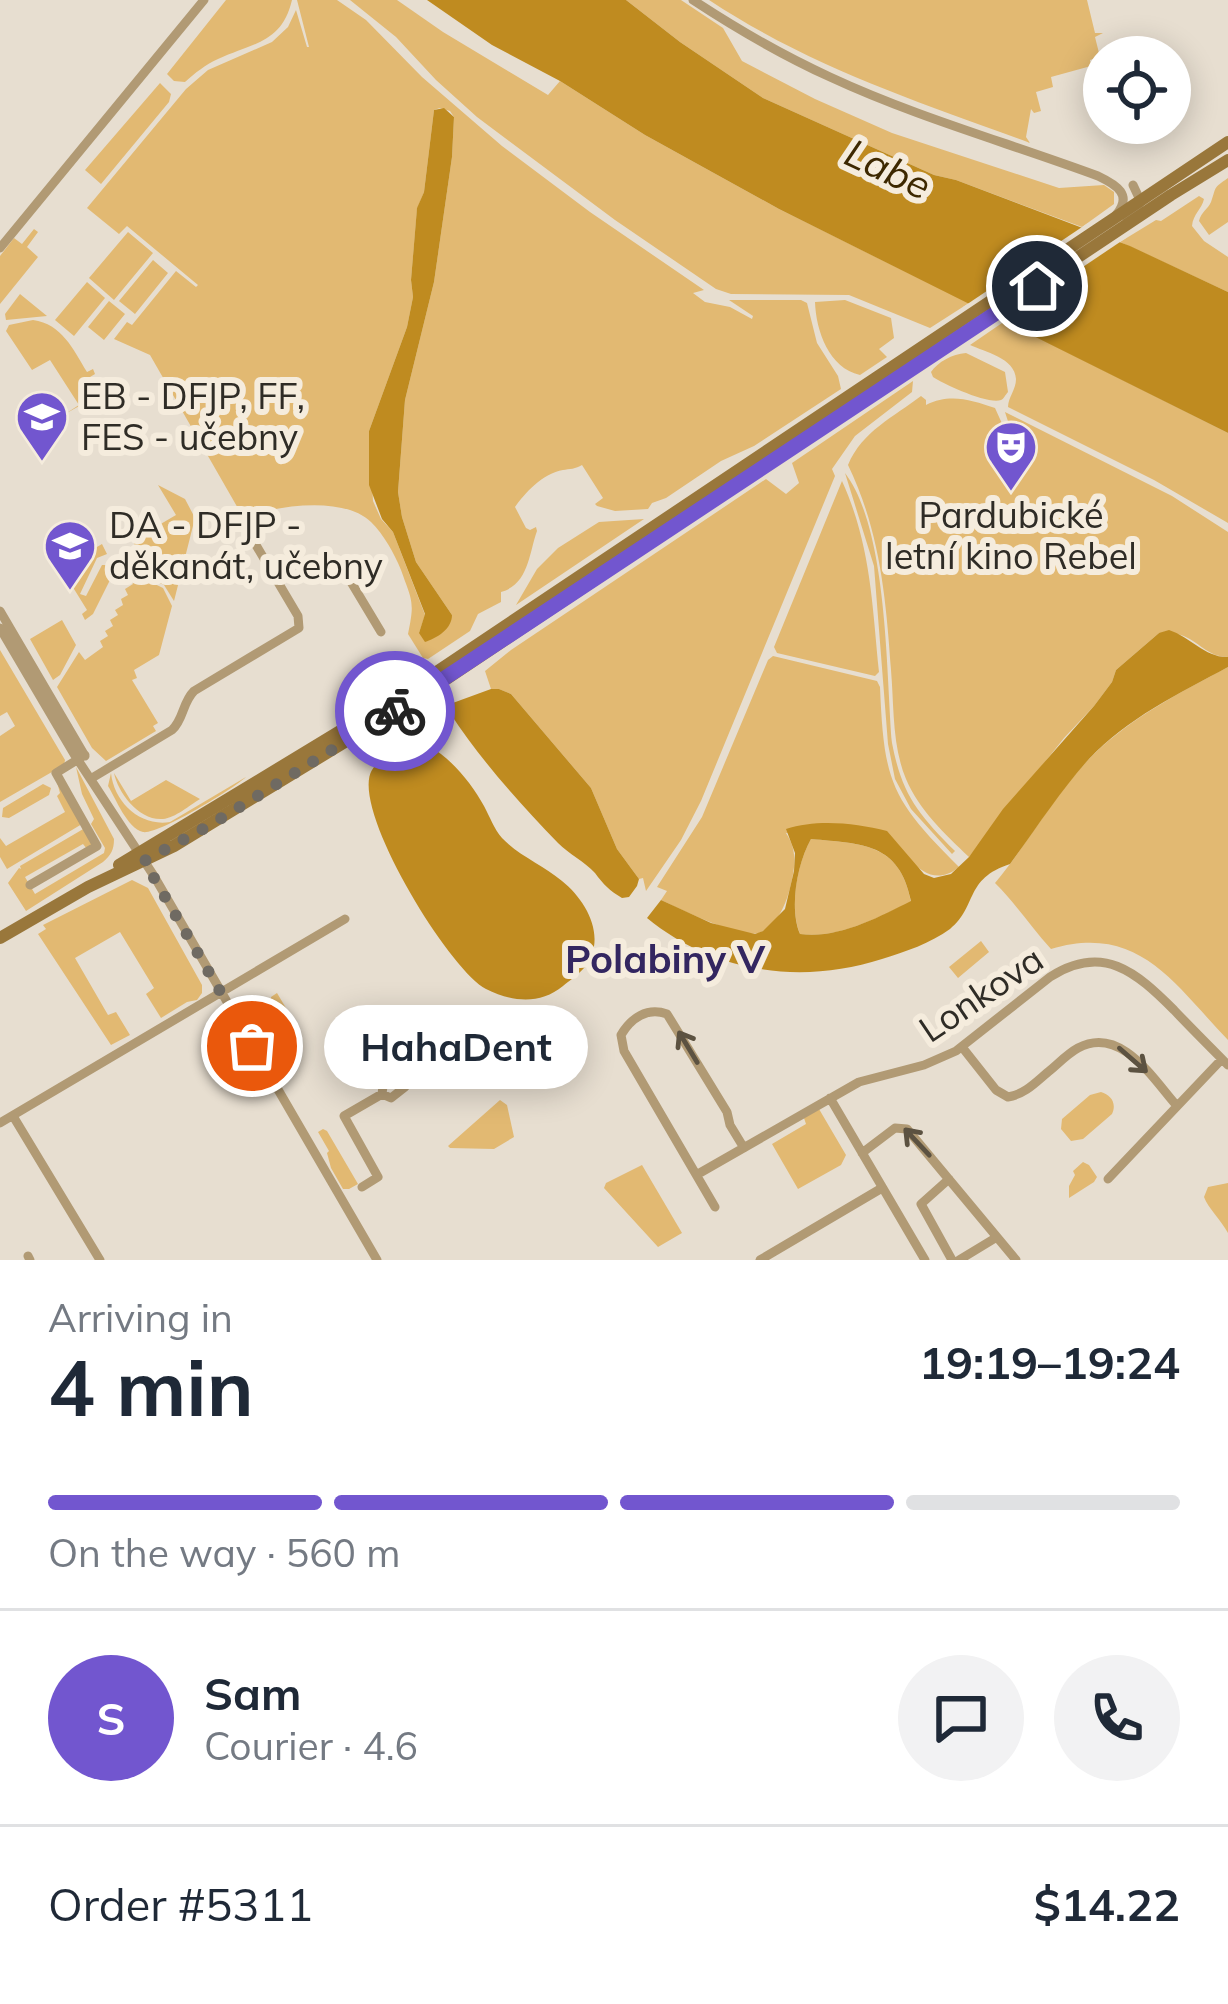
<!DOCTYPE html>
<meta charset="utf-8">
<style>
body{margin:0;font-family:Mulish,sans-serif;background:#f2f2f3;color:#1f2937;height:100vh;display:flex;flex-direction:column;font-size:45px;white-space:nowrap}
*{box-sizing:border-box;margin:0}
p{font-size:39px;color:#747a83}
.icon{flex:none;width:66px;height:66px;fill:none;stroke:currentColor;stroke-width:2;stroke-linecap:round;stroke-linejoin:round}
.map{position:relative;height:1260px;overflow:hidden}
.details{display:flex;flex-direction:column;background:#fff;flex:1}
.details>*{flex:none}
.fabs{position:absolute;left:1083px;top:36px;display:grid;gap:24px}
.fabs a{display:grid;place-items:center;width:108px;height:108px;border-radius:50%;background:#fff;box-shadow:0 6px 30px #0003;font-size:60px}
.pin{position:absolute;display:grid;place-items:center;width:102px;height:102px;color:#fff;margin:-51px;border:6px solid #fff;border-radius:50%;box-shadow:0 3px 12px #0007}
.courier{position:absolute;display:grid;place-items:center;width:120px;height:120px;margin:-60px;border:9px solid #7256cf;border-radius:50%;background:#fff;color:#222;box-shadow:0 3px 15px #0007}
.bubble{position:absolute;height:84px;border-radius:42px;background:#fff;box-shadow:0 6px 30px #0003;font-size:39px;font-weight:700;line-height:84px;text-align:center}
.summary em{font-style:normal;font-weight:700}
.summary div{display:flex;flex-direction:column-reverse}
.summary{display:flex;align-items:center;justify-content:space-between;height:204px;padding:0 48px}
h1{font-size:78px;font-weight:700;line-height:90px}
.bar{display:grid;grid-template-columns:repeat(4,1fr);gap:18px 12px;align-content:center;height:144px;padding:0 48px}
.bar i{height:15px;border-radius:9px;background:#e0e1e3}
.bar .selected{background:#7256cf}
.bar p{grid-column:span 4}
.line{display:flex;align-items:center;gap:30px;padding:0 48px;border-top:3px solid #e0e1e3}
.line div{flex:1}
.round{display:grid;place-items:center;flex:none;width:126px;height:126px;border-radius:63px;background:#f2f2f3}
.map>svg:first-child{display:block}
</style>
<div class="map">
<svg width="1228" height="1260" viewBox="0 0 1228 1260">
<rect width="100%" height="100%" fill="#e7ded0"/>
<!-- green -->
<path fill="#e2b972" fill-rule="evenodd" d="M226 0H292C282 43 253 43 218 59 205 65 195 73 185 82L174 81 167 74Z
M297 0H337L366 20 422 77 502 146 590 212 704 290 693 293 705 302 730 307 752 319 753 316 729 300H801L807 303 817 343 838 376 841 389 754 446 721 461 666 498 652 503 648 509 615 511 597 506 595 504 603 498 582 465C576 469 569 469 563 470 543 473 524 494 515 507L526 528 530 530 536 527 537 531C529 553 529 584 501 592V602L478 614 470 631 428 659 423 658 408 634C415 601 412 601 401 570 394 553 384 535 371 522 343 495 276 506 243 517L150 355 114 339 127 322 132 325 176 271 196 287 198 285 127 226 119 234 87 208 186 89 208 70 272 42 288 27 296 10 307 47H309ZM440 108 450 111 454 117 452 157 434 282 405 400 398 492 402 517 416 562 452 615 419 633 425 615 393 532 381 519 373 501 369 431 407 327 413 297 411 280 417 209 424 192 434 110Z
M350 0H397L443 32 548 95 560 81 645 135 779 209 969 303 930 328 849 295 731 294 716 289 615 220 477 117 436 80 396 37Z
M626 0H681L723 28 742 61 815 99 892 133 1059 188 1104 185 1114 192V204L1082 227 956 180 934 175 763 98 680 42Z
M709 0H1087L1095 33H1103L1095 37 1100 57 1090 60 1091 66 1051 77 1053 87 1036 92 1041 111 1034 113 1031 109 1026 137 1030 143C914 100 814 69 709 0Z
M160 83 171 94 169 102 101 184 85 170Z
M1228 178V222L1209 235 1199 221C1201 212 1208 209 1211 202 1217 186 1212 189 1228 178Z
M1199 196 1204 199C1202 209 1193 214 1192 226L1204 241 1228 257V292L1120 242 1156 220 1161 221Z
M34 229 38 232 27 247 38 257 0 304V256L14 238 22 244Z
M128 232 153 253 114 300 89 278Z
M153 260 168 273 135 314 119 301Z
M87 282 105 298 74 336 55 320Z
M20 294 47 316 6 320 5 314Z
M845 300 891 318 894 338 879 349 887 357 860 375C829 368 816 331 815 302Z
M109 301 125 314 104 340 88 327Z
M33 320C62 324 73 349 87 372L93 369 95 374 90 377 97 389 103 387 106 391 65 414 79 405 50 360 32 370 6 331 9 325Z
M1005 321 1228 433V523L1154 480 1008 407C1008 397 1016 390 1016 379 1015 358 985 352 970 345Z
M966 353 1005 372 1008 392C1005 395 1004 399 1001 400 989 405 943 384 933 377L931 372C938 362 952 354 966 353Z
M913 381 912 392 855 436 832 469 835 476 701 801 681 840 646 891 643 878 639 879 617 849 591 788 511 694 499 689H491L485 671 511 650 766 479 786 494 799 483 792 463Z
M921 396 926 400V405C950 393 971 400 995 408L1009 439 1013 437 1005 412 1172 496 1228 532V657C1207 657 1199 641 1181 635 1174 633 1167 633 1159 633L1116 670 1112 682 1094 706 1064 738 969 857C945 834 919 810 906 779 892 746 894 705 891 670 886 598 880 531 848 465 862 431 894 417 921 396Z
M845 473C888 530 886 671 892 743 902 795 918 814 955 851L952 854 911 809 895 779 888 744 874 566Z
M842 481C871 545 872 604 879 672L875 676 777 653 774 647Z
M158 485 185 499 195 518 174 601 164 585 124 565 140 554 133 542 135 539 176 515Z
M644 519 516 605 537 569 558 548 599 522Z
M102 544 107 554 97 558 80 594 86 596 102 565H108L112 576 93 614 85 620 82 614 87 610 61 568 70 566 73 561Z
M128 571 163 588 172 606 159 655 134 670 137 678 132 680 158 723 153 726 156 731 106 761 92 748 57 687 79 652 85 660 103 647 100 641 108 636 105 631 113 626 110 620 118 615 115 610 123 605 121 599 128 595 125 589 133 584Z
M62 620 76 645 60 675 53 680 30 639Z
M0 650 65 760 64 765 0 802V736L15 726 7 712 0 716Z
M773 656 877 681 880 687C884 783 891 799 959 867 927 893 906 854 886 831L786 833C798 851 795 868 790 888 786 904 777 926 759 933 741 939 680 909 661 900L667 891 657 887 702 817 768 660Z
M1228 667V1040C1174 984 1139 923 1051 949 1031 927 1016 904 995 883 1029 842 1055 793 1093 755 1132 717 1181 692 1228 667Z
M76 767 114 839C114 850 111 855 103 862L26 911 8 883 19 868 21 869 20 866 85 828 95 845 87 849 83 844 25 877 35 894 104 853 105 848 91 824 94 819 82 794Z
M111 773C114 802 140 827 170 822L246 777C233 789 158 835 143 832 127 828 116 799 108 786Z
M114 773 131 801 166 780 200 799C190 805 175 818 163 819 139 821 118 793 114 773Z
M57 782 82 824 7 869 0 857V838L6 846 65 812 57 796 60 793Z
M43 784 51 788 49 795 9 818 2 817 3 808Z
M811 839C861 844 900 842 911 902 877 918 838 939 800 934 789 907 797 864 811 839Z
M132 880 148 888 202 985V993L197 1000 187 1002 161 1018 146 994 154 988 120 932 75 958 108 1015 116 1012 130 1035 111 1045 38 934 46 929 43 925Z
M981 941 989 952 958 978 949 967Z
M277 993 298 1028 287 1034C276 1023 269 1013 271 997Z
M1101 1092C1111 1095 1117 1103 1112 1114L1083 1139 1071 1141 1061 1129 1062 1119 1090 1095Z
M500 1100 507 1105 514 1137 494 1149 450 1148 448 1146Z
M819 1109 846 1155 841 1165 798 1189 772 1144 806 1124 804 1118Z
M323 1129 327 1131 358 1184 349 1189H343L331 1168 327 1153 329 1151 318 1132Z
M1083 1162 1089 1165 1097 1177 1094 1182 1069 1198V1186L1075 1175 1073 1171Z
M642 1165 682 1233 658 1247 604 1188 606 1183Z
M1228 1183V1233C1221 1220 1208 1208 1204 1197L1208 1187Z"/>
<!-- water -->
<path fill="#bf8b20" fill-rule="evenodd" d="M427 0H626L680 42 763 98 934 175 956 180 1130 246 1228 292V433L779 209 645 135 560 81 492 45Z
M444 108 454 117 452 157 434 282 405 400 398 492 402 517 416 562 452 615C452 629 437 638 425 642L419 633 425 614 393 532 382 519 369 485V431L407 327 413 297 411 280 417 208 424 192 434 110Z
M1169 630C1190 637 1206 658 1228 657V667C1180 693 1126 719 1089 759 1060 791 1036 829 1010 864 964 879 978 906 950 929 931 943 905 952 882 959 801 985 714 973 647 918L661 900 711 923 755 934 763 931 785 909 794 871 795 853 786 829C817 819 855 823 887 831L924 874 934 878 951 874 969 857 1003 809 1094 706 1112 682 1116 670 1159 633ZM811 839C862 844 899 842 911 901 877 918 838 939 800 934 789 908 797 864 811 839Z
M491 689H499L511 694 591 788 617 849 639 879 637 886 629 897 622 898C610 891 603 884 595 873 585 862 569 854 558 843 520 804 480 759 450 713L447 707 450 704Z
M429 746C451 758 472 784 484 806 490 817 494 829 502 838 519 856 543 865 562 881 587 901 608 939 584 968 578 975 569 981 563 986 540 1005 512 1002 486 989 449 970 349 807 372 770 384 751 409 748 429 746Z"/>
<!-- pier -->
<path fill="#e7ded0" d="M1088 223 1126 238 998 324 963 307Z"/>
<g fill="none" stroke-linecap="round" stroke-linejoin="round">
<!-- street -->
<path stroke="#b19a74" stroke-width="9" d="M693 0C737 29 782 55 830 77 916 117 1009 143 1098 176 1117 185 1133 195 1116 215
M1127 219 1141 202 1133 185
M0 248 204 0
M270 569 290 561 342 567 381 632
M0 611 85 756
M0 628 74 754 154 876 377 1260
M92 778 172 730C184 719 182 703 194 691L299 628 298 616 253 540
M30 885 97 846 56 773 85 755
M962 1047 996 1090 1008 1097C1025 1094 1035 1083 1048 1072 1058 1064 1067 1054 1078 1048 1121 1025 1153 1079 1177 1106
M830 1098 925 1260
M13 1116 100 1260
M0 1123 345 919
M862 1153 895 1128 907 1129 1016 1260
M698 1174 859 1082 924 1065 956 1051 1050 977C1103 943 1136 972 1174 1010 1192 1029 1210 1047 1228 1065
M949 1179 921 1204 952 1260
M1108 1179 1222 1059
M362 1187 378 1177 344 1116 382 1094 383 1086 390 1079 403 1078 405 1087 391 1098 382 1094
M715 1207 624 1051 621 1035C631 1018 647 1007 667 1014L727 1112 730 1125 744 1148
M28 1256 30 1260
M760 1260 882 1188
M959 1260 997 1237"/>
<!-- secondary -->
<path stroke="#99773b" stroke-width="12" d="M119 865 426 679 1228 142
M0 938 88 887 174 846 427 692 1171 195 1228 160"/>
</g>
<!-- one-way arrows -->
<defs><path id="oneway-shaft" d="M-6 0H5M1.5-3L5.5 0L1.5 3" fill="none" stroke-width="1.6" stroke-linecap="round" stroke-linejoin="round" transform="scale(3)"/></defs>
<g stroke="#5c5241">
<use href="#oneway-shaft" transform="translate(688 1047) rotate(-121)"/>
<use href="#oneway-shaft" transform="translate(1133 1060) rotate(41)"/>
<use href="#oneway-shaft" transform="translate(917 1142) rotate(-133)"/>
</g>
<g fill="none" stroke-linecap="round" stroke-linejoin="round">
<!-- done -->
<path stroke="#6f6a62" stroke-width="12" stroke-dasharray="0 21.6" d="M252 1046 144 861 212 824 395 711"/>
<!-- route -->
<path stroke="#7256cf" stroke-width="15" d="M395 711 1037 286"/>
</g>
<!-- icons -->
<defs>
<g id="university-pin" transform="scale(2.7)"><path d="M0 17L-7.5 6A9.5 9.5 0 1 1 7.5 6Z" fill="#7256cf" stroke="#f5ecdd"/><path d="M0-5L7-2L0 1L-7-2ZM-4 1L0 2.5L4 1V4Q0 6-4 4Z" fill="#fff"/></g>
<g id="theatre-pin" transform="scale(2.7)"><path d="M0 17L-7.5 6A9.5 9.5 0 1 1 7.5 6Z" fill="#7256cf" stroke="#f5ecdd"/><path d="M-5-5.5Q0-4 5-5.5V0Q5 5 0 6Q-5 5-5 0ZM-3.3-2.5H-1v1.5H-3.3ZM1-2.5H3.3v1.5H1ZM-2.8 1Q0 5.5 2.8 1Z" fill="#fff"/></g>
</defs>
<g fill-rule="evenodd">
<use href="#university-pin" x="42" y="417"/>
<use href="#theatre-pin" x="1011" y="447"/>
<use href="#university-pin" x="70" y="546"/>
</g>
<g text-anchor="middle" stroke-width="12" stroke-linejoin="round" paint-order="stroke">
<!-- poi labels -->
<g font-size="36" fill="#2f2c26" stroke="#f5ecdd" text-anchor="start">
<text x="81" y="409">EB - DFJP, FF,<tspan x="81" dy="41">FES - učebny</tspan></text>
<text x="1011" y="528" text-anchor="middle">Pardubické<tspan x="1011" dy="41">letní kino Rebel</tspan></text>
<text x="109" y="538">DA - DFJP -<tspan x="109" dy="41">děkanát, učebny</tspan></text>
</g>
<!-- street labels -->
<g font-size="36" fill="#2f2c26" stroke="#f5ecdd">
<text transform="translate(981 994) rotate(-34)" y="13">Lonkova</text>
</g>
<!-- water labels -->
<g font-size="39" font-style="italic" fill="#3d2800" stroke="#f5ecdd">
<text transform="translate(888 169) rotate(25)" y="14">Labe</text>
</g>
<!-- neighbourhood labels -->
<g font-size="39" font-weight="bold" fill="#332660" stroke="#f5ecdd">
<text x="665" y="973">Polabiny V</text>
</g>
</g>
</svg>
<div class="fabs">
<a><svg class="icon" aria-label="locate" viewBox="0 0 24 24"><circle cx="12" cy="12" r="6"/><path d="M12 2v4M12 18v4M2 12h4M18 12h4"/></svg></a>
</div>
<div class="pin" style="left:252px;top:1046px;background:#ea580c"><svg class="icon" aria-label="bag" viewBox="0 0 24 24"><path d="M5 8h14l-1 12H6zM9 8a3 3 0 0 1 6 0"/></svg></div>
<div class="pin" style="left:1037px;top:286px;background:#1f2937"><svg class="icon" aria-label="home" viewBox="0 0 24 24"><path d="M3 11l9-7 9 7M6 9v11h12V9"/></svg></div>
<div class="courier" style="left:395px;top:711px"><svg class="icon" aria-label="bike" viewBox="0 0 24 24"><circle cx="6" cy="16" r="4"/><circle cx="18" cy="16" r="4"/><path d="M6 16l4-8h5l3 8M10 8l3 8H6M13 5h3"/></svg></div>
<div class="bubble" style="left:324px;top:1005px;width:264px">HahaDent</div>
</div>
<section class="details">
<div class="summary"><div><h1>4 min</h1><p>Arriving in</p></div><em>19:19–19:24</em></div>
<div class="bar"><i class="selected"></i><i class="selected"></i><i class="selected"></i><i></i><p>On the way · 560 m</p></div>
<div class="line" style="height:216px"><b class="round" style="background:#7256cf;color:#fff">S</b><div><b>Sam</b><p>Courier · 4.6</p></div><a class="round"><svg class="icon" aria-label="chat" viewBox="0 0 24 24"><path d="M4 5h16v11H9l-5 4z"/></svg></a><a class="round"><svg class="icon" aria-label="phone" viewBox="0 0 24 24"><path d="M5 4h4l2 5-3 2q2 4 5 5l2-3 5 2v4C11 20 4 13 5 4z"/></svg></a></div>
<div class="line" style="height:156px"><div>Order #5311</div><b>$14.22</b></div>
</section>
